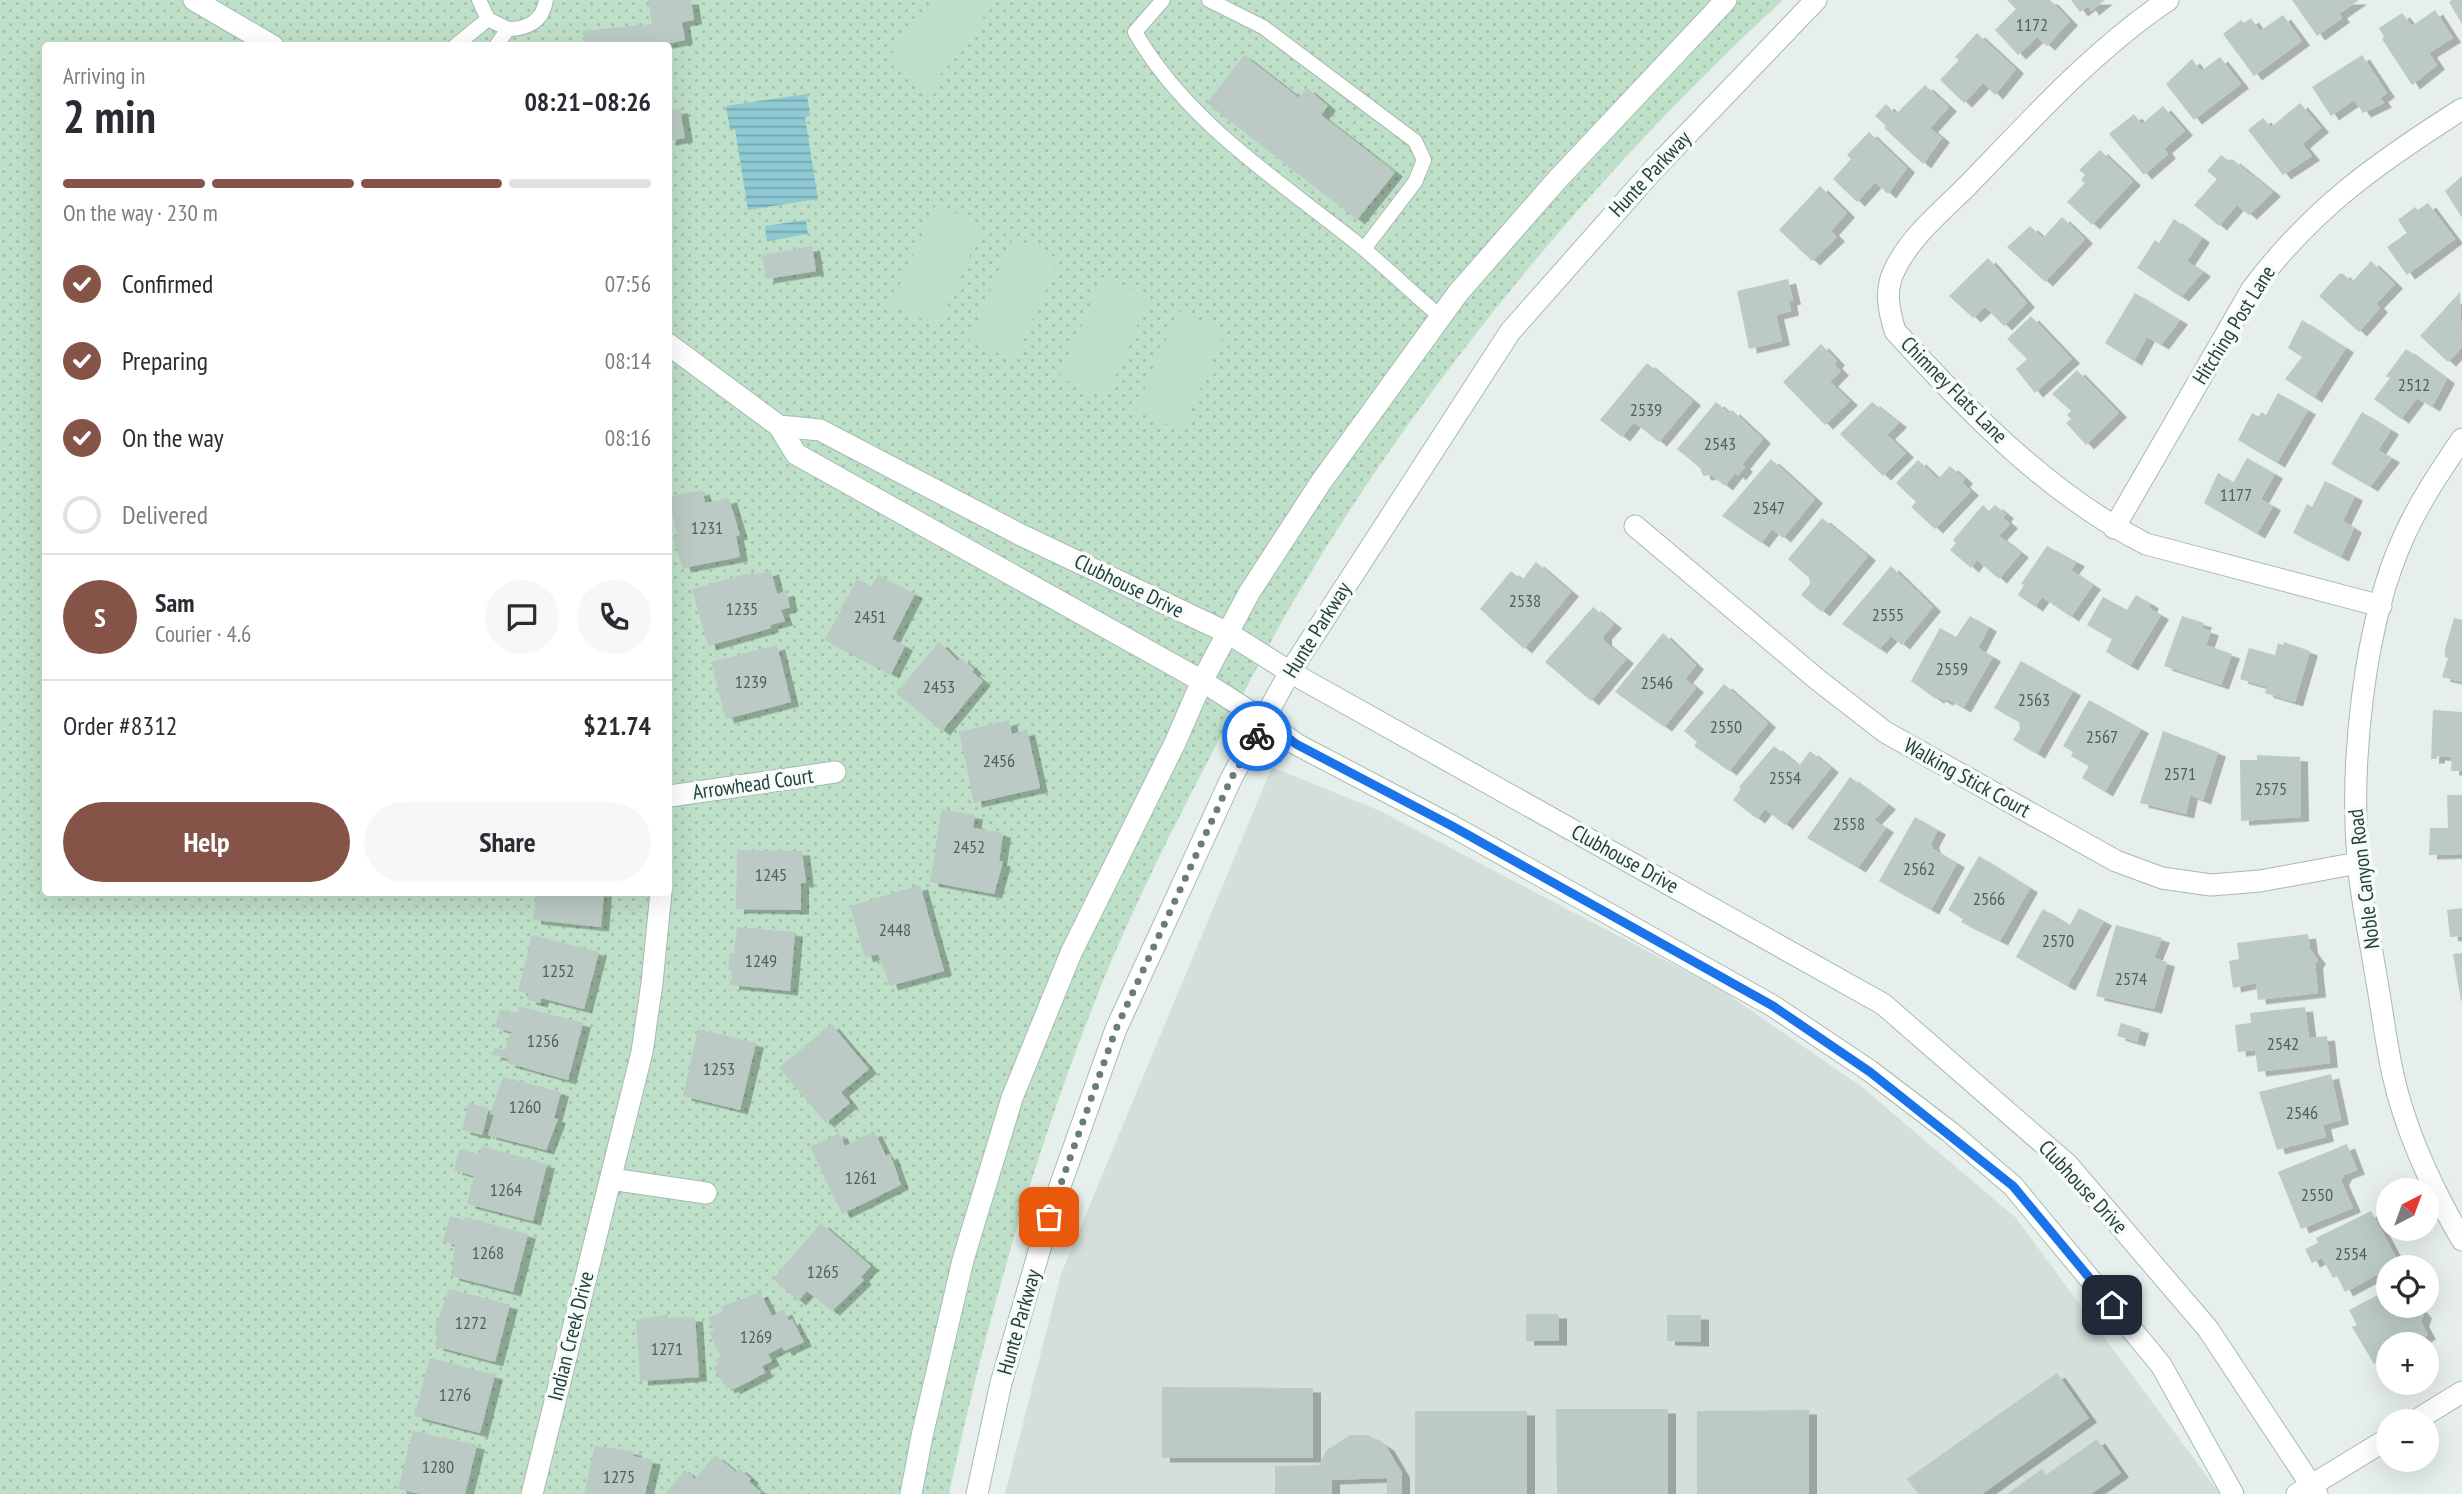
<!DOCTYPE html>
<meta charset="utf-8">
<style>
body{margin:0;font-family:"PT Sans Narrow",sans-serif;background:#f7f7f7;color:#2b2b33;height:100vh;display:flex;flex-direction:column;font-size:26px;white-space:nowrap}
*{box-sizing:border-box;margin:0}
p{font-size:23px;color:#7c7c81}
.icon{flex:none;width:38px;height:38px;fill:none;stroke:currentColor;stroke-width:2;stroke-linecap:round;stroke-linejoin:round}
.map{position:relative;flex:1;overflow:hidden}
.drawer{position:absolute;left:42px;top:42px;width:630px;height:854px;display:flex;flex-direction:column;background:#fff;border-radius:7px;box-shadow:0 7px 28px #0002}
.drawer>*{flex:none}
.needle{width:46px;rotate:41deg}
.tools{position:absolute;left:2376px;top:1178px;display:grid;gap:14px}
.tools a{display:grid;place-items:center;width:63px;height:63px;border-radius:50%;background:#fff;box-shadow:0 7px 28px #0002;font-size:35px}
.pin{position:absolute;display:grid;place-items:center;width:60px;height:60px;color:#fff;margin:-30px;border-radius:14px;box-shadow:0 4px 10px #0006}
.courier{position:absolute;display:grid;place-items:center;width:70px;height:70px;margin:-35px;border:5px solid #1a73e8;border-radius:50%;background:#fff;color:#222;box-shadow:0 2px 9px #0007}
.overview em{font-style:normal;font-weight:800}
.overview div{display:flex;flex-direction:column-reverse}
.overview{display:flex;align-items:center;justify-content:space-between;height:119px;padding:0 21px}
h1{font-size:46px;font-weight:800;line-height:52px}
.bar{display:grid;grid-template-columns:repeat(4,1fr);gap:10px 7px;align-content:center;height:84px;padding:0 21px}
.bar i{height:9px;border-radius:5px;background:#e1e1e2}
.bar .on{background:#855347}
.bar p{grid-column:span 4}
.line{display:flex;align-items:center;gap:18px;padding:0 21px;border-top:2px solid #e1e1e2}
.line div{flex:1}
.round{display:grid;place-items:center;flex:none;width:74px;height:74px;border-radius:37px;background:#f7f7f7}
ol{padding:0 21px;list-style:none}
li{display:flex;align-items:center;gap:21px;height:77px}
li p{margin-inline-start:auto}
li .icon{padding:7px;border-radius:50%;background:#855347;color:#fff;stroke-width:4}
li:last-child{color:#7c7c81}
li i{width:38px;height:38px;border:4px solid #e1e1e2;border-radius:50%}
.action{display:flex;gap:14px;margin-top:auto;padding:14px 21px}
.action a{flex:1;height:80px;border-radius:42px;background:#855347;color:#fff;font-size:28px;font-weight:800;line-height:80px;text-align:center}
.action a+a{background:#f7f7f7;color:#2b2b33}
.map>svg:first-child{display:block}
</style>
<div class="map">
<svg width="2462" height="1494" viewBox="0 0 2462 1494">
<defs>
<pattern id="grass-dots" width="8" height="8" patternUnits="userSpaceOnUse" patternTransform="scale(1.75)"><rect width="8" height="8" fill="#bfe0c8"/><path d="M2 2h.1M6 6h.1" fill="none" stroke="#a4c1ad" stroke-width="1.8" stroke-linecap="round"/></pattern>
<pattern id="water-rules" width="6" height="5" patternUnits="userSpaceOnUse" patternTransform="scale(1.75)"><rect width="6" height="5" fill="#8ec9d4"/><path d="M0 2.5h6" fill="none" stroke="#74a5ad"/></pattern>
<filter id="shadow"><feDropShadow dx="8" dy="4.5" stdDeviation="0" flood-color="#0004"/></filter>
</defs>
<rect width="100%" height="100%" fill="#e6efeb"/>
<!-- built -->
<path fill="#d4dfda" d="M1272 767 1380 811 1720 989 1862 1087 2016 1218 2220 1494H1005L1061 1274Z"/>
<!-- grass -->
<path fill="url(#grass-dots)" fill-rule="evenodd" d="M0 0H1783C1595 173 1417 388 1289 609 1266 649 1245 691 1223 732 1181 812 1140 892 1105 976 1037 1144 987 1317 949 1494H0ZM46 46H668V892H46Z"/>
<!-- garden -->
<path fill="#bfe0c8" d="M932 0H990L994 3 928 91 888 60Z
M936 204 983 226 938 326 891 305Z
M1013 238 1059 259 1015 360 969 340Z
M1102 277 1149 298 1106 398 1059 378Z
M1178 311 1225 332 1182 431 1136 411Z"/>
<!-- water -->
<path fill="url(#water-rules)" d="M807 94 810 116 805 117 818 199 748 210 735 129H730L726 106Z
M806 220 808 234 767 241 765 226Z"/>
<!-- building -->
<path fill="#bbcac4" filter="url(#shadow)" d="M648 0H691L694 20 682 22 685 40 656 46H585L583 31 652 24Z
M2007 0H2050L2070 21 2047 46 2037 37 2018 55 1995 30 2016 9Z
M2071 0H2105L2091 11 2088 6 2080 12Z
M2292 0H2359L2339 14 2342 18 2317 36Z
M2452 0H2462V24L2449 2Z
M2435 10 2453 38 2429 53 2437 65 2412 85 2382 39 2384 37 2379 28 2402 13 2412 26Z
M2283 15 2302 41 2254 76 2223 34 2241 20 2244 23 2251 18 2260 31Z
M1977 33 2016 69 1995 95 1983 83 1964 103 1940 80 1959 60 1955 57Z
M1244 55 1299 98 1307 88 1328 106 1321 115 1395 172 1357 220 1207 103Z
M2362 55 2387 93 2380 98 2384 103 2363 113 2354 100 2331 116 2312 87Z
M2220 57 2241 84 2194 120 2166 84 2192 59 2201 71Z
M1925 85 1949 107 1930 128 1942 138 1923 164 1884 128 1886 126 1875 116 1886 104 1896 114Z
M2300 103 2321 128 2302 144 2312 156 2283 175 2248 130 2263 118 2271 127Z
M2163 106 2185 131 2164 149 2168 154 2144 175 2109 134 2134 114 2142 124Z
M680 109 685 138 668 141V110Z
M1869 132 1907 168 1888 194 1875 182 1857 202 1833 179 1851 159 1847 155Z
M2100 150 2133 181 2092 225 2067 202 2085 183 2081 180 2085 175 2079 170Z
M2221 155 2230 162 2232 159 2273 192 2249 215 2237 205 2219 226 2194 205 2217 179 2207 171Z
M2462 176V218L2445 191Z
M1820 186 1847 213 1831 231 1837 237 1812 261 1779 230Z
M2428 203 2455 239 2407 275 2387 247 2407 233 2398 220 2415 207 2418 210Z
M2062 217 2085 239 2045 282 2007 247 2030 226 2043 238Z
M2174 219 2202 238 2187 261 2203 272 2181 297 2137 268 2155 240 2159 243Z
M812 246 816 271 766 279 762 255Z
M1988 258 2027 303 2004 326 1985 307 1973 318 1949 296Z
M2371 261 2395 284 2376 304 2380 308 2359 332 2319 296 2338 275 2342 273 2352 282Z
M1788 279 1793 300 1789 301 1791 311 1776 315 1782 341 1749 349 1737 291Z
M2460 292 2462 347 2448 362 2420 336Z
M2135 293 2180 320 2161 345 2147 337 2134 361 2105 343Z
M2031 316 2072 359 2035 393 2016 369 2027 359 2007 339Z
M2302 320 2346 348 2314 398 2285 379 2302 357 2288 348Z
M1821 344 1837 361 1834 364 1841 371 1830 382 1850 401 1825 425 1783 382Z
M2406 349 2447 379 2432 407 2417 398 2401 419 2374 399 2390 378 2386 376Z
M1647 363 1693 401 1659 442 1634 422 1622 437 1600 420Z
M2077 370 2119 413 2086 445 2066 423 2071 419 2067 415 2071 411 2052 394Z
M2278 393 2308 410 2277 463 2238 440 2252 413 2259 417 2261 412 2266 415Z
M1716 402 1729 413 1732 410 1763 439 1742 465 1745 467 1738 476 1735 473 1725 486 1711 475 1703 476 1700 468 1677 449Z
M1872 402 1899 423 1887 435 1906 453 1883 476 1840 434Z
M2362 412 2391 430 2378 450 2392 458 2370 487 2331 464Z
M2247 458 2275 474 2261 499 2273 506 2257 534 2204 503 2218 473 2233 483Z
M1771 459 1815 499 1783 538 1772 529 1761 543 1722 516Z
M1918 460 1938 479 1950 466 1965 479 1962 483 1971 491 1935 529 1911 507 1916 502 1896 483Z
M2325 481 2355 496 2343 521 2354 528 2341 557 2293 533 2307 504 2312 507Z
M702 490 705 503 729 498 740 535 736 536 740 557 683 568 672 537 677 536 669 497Z
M1983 505 1989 511 1995 505 2006 514 2003 518 2010 524 1999 536 2021 553 1999 579 1977 560 1971 568 1950 550 1956 543 1953 540Z
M1822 518 1868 556 1822 612 1801 595 1810 584 1809 578 1788 559Z
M2047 546 2077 562 2071 570 2093 585 2071 617 2042 597 2035 607 2018 595 2024 585 2021 584Z
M1536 562 1571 592 1524 649 1480 609 1511 571 1522 580Z
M1891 566 1933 607 1902 645 1891 636 1879 649 1842 624Z
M771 570 777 594 786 591 790 607 781 610 785 621 770 625 771 628 708 646 692 589 754 572 755 575Z
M878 575 915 594 892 639 905 646 891 674 825 640 857 579 871 587Z
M2136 595 2151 604 2149 608 2161 615 2130 666 2106 652 2112 639 2087 625 2103 597 2127 610Z
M1593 607 1614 624 1604 635V641L1626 659 1591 701 1545 662Z
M1970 616 1989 627 1978 648 1993 657 1963 708 1947 699 1945 701 1938 697 1936 699 1911 681 1940 628 1956 637Z
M2182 616 2204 623 2202 628 2211 631 2206 645 2232 654 2221 685 2164 666Z
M2454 618 2462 620V682L2442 677 2448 658 2445 657V649Z
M1663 633 1696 665 1685 679 1696 688 1664 727 1615 692Z
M939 642 958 661 961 658 974 669 972 672 983 681 942 731 896 693Z
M2284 642 2310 651 2295 702 2265 693 2267 687 2240 679 2249 648 2275 655 2278 643 2283 645Z
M777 645 791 702 726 719 711 662Z
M2021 661 2073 691 2037 754 2013 740 2020 729 2019 722 1994 708Z
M1724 684 1768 723 1729 771 1694 746 1697 742 1684 731Z
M2089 700 2141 729 2105 792 2082 778 2089 766 2071 756 2073 752 2063 746Z
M2433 710 2462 712V771H2451L2452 757 2437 756V759H2431Z
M1009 720 1012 734 1027 730 1040 788 974 803 959 732Z
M2163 731 2218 752 2203 800 2190 795 2186 814 2140 803Z
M1774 746 1799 766 1810 751 1831 768 1785 825 1765 809 1757 819 1733 800 1741 789 1739 787Z
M2257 755 2300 757 2301 817 2241 821 2240 760H2257Z
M1850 777 1888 805 1874 820 1886 828 1858 868 1807 838Z
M2447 795H2462V854L2429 855 2430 828H2448Z
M942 809 975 815 973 828 1003 833 999 861 1003 862 994 894 930 882Z
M1915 817 1938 830 1931 843 1933 849 1957 863 1931 910 1879 881Z
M737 850 802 851 806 883H801V910L736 909Z
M1979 856 2030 888 2000 941 1961 922 1963 919 1948 910Z
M920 885 944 971 890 986 878 954 865 958 850 906Z
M531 892H604L601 927 533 920 536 895Z
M2079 908 2104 921 2067 986 2016 957 2043 909 2070 925Z
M2462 908V936L2450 937 2447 910Z
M2116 925 2162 938 2154 958 2167 962 2154 1009 2096 996Z
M737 927 795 932 790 991 731 985 732 970H728L730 953H734Z
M2308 934 2310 949 2318 960 2315 964 2318 993 2258 1000 2256 983 2233 988 2229 961 2239 959 2237 943Z
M532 935 599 952 584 1009 541 998 540 1003 528 1000 529 994 518 991Z
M2462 953V1001H2461L2453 954Z
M519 1006 583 1023 568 1080 507 1063 508 1059 493 1055 494 1048 505 1050 510 1033H514L495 1027 500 1009 518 1013Z
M2305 1007 2309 1038 2327 1036 2330 1063 2258 1072 2255 1050 2238 1052 2235 1025 2251 1023 2250 1013Z
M2121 1023 2141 1029 2137 1042 2117 1036Z
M831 1024 869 1069 841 1092 850 1103 826 1123 779 1068Z
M698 1029 756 1043 740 1110 683 1096Z
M2331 1074 2341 1120 2323 1125 2326 1137 2277 1150 2259 1092Z
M503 1077 561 1092 554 1118 558 1119 546 1150 488 1135 494 1115 490 1114Z
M469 1103 489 1108 482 1135 462 1130Z
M874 1131 886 1156 890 1154 901 1185 842 1214 810 1147 839 1133 845 1146Z
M2347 1144 2357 1170 2344 1175 2341 1181 2353 1208 2301 1229 2278 1172Z
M482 1146 547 1164 533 1221 467 1204 474 1176 454 1170 460 1149 480 1154Z
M2371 1211 2399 1263 2345 1292 2337 1276 2333 1278 2322 1258 2312 1263 2305 1249 2318 1243 2316 1238Z
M450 1216 464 1220 465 1217 528 1234 513 1292 451 1276 455 1245 443 1241Z
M821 1223 871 1266 861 1277 864 1280 832 1311 807 1291 798 1301 773 1279Z
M449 1289 510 1305 495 1362 435 1346 438 1332 434 1331Z
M2389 1289V1306L2419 1308 2424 1314 2421 1322 2428 1335 2412 1344H2389V1356L2374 1364 2352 1327 2357 1325 2349 1310Z
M760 1292 772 1316 784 1310 789 1321 792 1319 804 1342 784 1351 782 1347 768 1354 772 1361 762 1366 765 1373 732 1390 731 1387 727 1389 713 1367 717 1365 715 1360 721 1357 709 1332 714 1330 708 1318 723 1311 721 1307Z
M668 1314V1318L695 1317 699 1377 640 1381 636 1320Z
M1526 1314H1559V1341H1526Z
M1667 1315H1701V1342L1667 1341Z
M430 1358 495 1375 480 1433 414 1416Z
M2057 1373 2089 1418 1982 1494H1918L1907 1479Z
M1162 1387 1313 1388V1458H1162Z
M1556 1409H1668V1494H1557Z
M1809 1410V1494H1697V1411Z
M1415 1411H1527V1494H1415Z
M413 1431 477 1445 465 1494H420L398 1489Z
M1350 1435H1369L1386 1446 1402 1473V1494H1387V1478L1332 1480V1494H1275V1466L1319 1465 1327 1450Z
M2097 1439 2121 1473 2091 1494H2007L2042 1469 2046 1475Z
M595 1446 634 1451 633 1456 653 1460 645 1494H584Z
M715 1455 736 1472 739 1468 751 1479 749 1482 761 1492 760 1494H665L685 1470 695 1479Z"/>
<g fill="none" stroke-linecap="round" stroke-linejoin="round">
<!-- lane casing -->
<g stroke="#a8b8b2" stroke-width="16">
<path id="lane" d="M479 0 488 19 508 29C528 29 543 21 546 0
M1163 0 1135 32C1185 120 1275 178 1353 240 1383 264 1411 292 1441 317
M1209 0 1263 27 1415 141 1424 160 1415 182 1364 249
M455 46 488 19
M496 46 508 29"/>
</g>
<!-- street casing -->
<g stroke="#a8b8b2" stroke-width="23">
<path id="street" d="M2168 0C2094 50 2034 117 1972 181 1946 208 1911 235 1895 269 1884 289 1889 311 1895 331 1969 412 2048 494 2146 544L2381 606
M2462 439C2441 470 2420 501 2405 534 2363 624 2350 764 2358 861 2361 899 2370 938 2376 976 2382 1009 2386 1043 2393 1075 2406 1133 2433 1190 2462 1240
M1635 526 1818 680 1885 732 2116 861 2162 878 2211 885 2260 881 2358 863
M2114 528 2252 289C2313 208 2377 163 2462 109
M670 796 835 772
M611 1179 706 1193
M2415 1421 2462 1392
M532 1494 642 1052 652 983 661 892
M2297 1494 2389 1438"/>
</g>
<!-- secondary casing -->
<g stroke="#a4bbb3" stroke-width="23">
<path id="secondary" d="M194 0 273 46
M668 344 779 426 796 454 1202 681 1265 721 1296 744 1452 826 1773 1006 1870 1071 1950 1132 2013 1186 2161 1365 2233 1494
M779 426 820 430 1021 535 1228 633 1290 672 1883 1004 2068 1165 2208 1329 2317 1494
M911 1494 922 1436 963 1260 1012 1098 1071 953 1175 743 1202 681 1249 593 1321 482 1458 293 1556 181 1726 0
M977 1494 1001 1383 1049 1217 1116 1029 1232 777 1290 672 1510 332 1654 169 1816 0"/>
</g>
<!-- lane -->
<use href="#lane" stroke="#fff" stroke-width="14"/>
<!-- street -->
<use href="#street" stroke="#fff" stroke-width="21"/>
<!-- secondary -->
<use href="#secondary" stroke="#fff" stroke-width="21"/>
</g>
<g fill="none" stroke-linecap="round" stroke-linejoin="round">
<!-- done -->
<path stroke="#687f78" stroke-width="7" stroke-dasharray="0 12.6" d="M1049 1217 1116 1029 1232 777 1257 736"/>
<!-- route -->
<path stroke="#1a73e8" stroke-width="9" d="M1257 736 1265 720 1296 744 1452 826 1773 1006 1870 1072 2013 1186 2112 1305"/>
</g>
<g text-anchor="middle" stroke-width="7" stroke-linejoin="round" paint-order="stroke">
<!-- number labels -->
<g font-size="18" fill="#4a645c">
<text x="2032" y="31">1172</text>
<text x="2414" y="391">2512</text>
<text x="1646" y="416">2539</text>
<text x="1720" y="450">2543</text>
<text x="2236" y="501">1177</text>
<text x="1769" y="514">2547</text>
<text x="707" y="534">1231</text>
<text x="1525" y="607">2538</text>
<text x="742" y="615">1235</text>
<text x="1888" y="621">2555</text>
<text x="870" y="623">2451</text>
<text x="1952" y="675">2559</text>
<text x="751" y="688">1239</text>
<text x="1657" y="689">2546</text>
<text x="939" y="693">2453</text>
<text x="2034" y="706">2563</text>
<text x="1726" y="733">2550</text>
<text x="2102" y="743">2567</text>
<text x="999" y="767">2456</text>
<text x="2180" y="780">2571</text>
<text x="1785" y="784">2554</text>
<text x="2271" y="795">2575</text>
<text x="1849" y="830">2558</text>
<text x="969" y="853">2452</text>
<text x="1919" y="875">2562</text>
<text x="771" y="881">1245</text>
<text x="1989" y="905">2566</text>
<text x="895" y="936">2448</text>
<text x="2058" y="947">2570</text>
<text x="761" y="967">1249</text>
<text x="558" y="977">1252</text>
<text x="2131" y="985">2574</text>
<text x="543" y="1047">1256</text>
<text x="2283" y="1050">2542</text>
<text x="719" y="1075">1253</text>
<text x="525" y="1113">1260</text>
<text x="2302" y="1119">2546</text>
<text x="861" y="1184">1261</text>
<text x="506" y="1196">1264</text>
<text x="2317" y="1201">2550</text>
<text x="488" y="1259">1268</text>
<text x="2351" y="1260">2554</text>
<text x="823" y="1278">1265</text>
<text x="471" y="1329">1272</text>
<text x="756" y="1343">1269</text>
<text x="667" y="1355">1271</text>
<text x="455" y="1401">1276</text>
<text x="438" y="1473">1280</text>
<text x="619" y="1483">1275</text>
</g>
<!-- street labels -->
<g font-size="21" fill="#24423a" stroke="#f7fbf9">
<text transform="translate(1650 174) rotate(-47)" y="7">Hunte Parkway</text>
<text transform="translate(2234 325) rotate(-58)" y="7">Hitching Post Lane</text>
<text transform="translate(1954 390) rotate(45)" y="7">Chimney Flats Lane</text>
<text transform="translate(1129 586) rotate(26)" y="7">Clubhouse Drive</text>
<text transform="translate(1317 630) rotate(-58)" y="7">Hunte Parkway</text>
<text transform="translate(1967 778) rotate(29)" y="7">Walking Stick Court</text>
<text transform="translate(753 784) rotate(-8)" y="7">Arrowhead Court</text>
<text transform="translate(1625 859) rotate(29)" y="7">Clubhouse Drive</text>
<text transform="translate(2364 879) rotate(-97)" y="7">Noble Canyon Road</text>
<text transform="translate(2083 1187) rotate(47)" y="7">Clubhouse Drive</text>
<text transform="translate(1019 1322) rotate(-74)" y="7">Hunte Parkway</text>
<text transform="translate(571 1336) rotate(-76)" y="7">Indian Creek Drive</text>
</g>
</g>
</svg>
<div class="tools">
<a><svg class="needle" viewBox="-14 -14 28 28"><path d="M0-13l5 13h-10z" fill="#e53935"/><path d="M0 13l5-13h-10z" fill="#7c7c81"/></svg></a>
<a><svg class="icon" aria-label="locate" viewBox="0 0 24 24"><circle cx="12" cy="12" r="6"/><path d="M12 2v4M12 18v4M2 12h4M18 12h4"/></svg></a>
<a>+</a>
<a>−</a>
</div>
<div class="pin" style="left:1049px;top:1217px;background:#ea580c"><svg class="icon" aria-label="bag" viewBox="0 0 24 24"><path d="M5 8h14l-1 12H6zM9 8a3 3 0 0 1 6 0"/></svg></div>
<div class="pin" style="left:2112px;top:1305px;background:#1f2937"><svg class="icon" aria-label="home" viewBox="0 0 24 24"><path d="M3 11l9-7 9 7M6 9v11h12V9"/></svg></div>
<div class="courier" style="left:1257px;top:736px"><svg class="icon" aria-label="bike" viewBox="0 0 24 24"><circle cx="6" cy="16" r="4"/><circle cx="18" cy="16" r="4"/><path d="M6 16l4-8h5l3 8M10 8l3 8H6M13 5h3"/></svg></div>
<section class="drawer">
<div class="overview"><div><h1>2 min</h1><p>Arriving in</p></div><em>08:21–08:26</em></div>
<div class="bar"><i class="on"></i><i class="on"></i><i class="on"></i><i></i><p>On the way · 230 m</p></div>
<ol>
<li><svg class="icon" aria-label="check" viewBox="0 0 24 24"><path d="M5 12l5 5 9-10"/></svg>Confirmed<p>07:56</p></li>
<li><svg class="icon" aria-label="check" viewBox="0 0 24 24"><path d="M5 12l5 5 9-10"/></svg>Preparing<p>08:14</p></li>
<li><svg class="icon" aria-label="check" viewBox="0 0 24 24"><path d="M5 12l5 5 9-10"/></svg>On the way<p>08:16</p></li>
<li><i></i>Delivered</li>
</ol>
<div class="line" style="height:126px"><b class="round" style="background:#855347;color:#fff">S</b><div><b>Sam</b><p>Courier · 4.6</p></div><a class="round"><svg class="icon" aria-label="chat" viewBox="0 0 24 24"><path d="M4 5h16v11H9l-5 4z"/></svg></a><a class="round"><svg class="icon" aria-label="phone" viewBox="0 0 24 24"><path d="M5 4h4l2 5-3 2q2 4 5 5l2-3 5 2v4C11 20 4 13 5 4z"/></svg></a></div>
<div class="line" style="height:91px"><div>Order #8312</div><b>$21.74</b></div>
<div class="action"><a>Help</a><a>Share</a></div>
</section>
</div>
